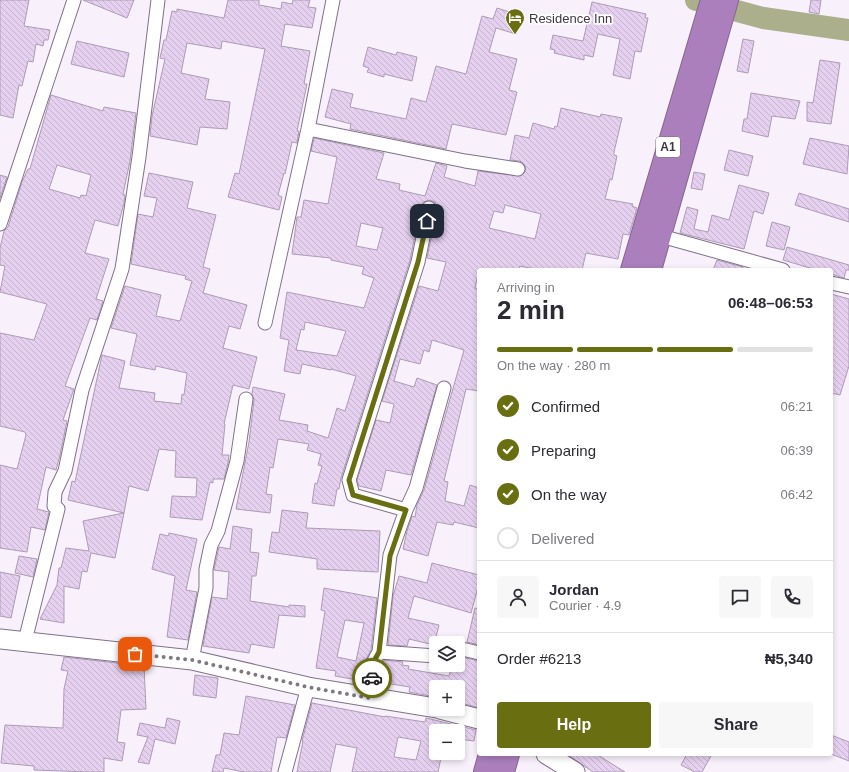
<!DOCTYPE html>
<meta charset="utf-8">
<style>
body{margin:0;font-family:Helvetica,sans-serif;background:#f7f7f7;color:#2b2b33;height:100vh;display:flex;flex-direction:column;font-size:15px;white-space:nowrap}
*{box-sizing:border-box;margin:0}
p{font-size:13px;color:#7c7c81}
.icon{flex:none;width:22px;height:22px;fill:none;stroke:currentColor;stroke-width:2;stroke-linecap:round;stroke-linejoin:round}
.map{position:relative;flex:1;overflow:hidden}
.details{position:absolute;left:477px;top:268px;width:356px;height:488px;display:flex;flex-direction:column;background:#fff;border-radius:4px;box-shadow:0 2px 6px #0003}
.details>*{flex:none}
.fabs{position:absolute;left:429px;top:636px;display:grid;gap:8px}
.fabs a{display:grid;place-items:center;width:36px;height:36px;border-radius:4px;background:#fff;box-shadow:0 2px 6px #0003;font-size:20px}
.pin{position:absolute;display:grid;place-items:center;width:34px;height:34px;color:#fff;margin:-17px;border-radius:8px;box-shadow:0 2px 6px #0006}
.courier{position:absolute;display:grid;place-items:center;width:40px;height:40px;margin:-20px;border:3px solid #696e11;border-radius:50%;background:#fff;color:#222;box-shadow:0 1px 5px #0007}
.summary em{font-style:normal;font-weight:800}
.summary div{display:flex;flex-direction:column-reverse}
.summary{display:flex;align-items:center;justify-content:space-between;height:68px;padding:0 20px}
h1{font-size:26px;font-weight:800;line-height:30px}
.bar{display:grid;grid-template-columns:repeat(4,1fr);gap:6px 4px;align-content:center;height:48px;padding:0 20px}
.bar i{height:5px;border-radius:3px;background:#e1e1e2}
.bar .on{background:#696e11}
.bar p{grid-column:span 4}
.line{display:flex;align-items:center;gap:10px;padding:0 20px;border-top:1px solid #e1e1e2}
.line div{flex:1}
.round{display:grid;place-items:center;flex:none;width:42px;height:42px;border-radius:4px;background:#f7f7f7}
ol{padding:0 20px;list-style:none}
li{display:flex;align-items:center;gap:12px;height:44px}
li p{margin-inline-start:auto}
li .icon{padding:4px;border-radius:50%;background:#696e11;color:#fff;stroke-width:4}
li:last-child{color:#7c7c81}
li i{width:22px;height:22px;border:2px solid #e1e1e2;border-radius:50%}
.button{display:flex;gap:8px;margin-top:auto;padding:8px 20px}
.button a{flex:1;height:46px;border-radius:4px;background:#696e11;color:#fff;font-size:16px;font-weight:800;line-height:46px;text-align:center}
.button a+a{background:#f7f7f7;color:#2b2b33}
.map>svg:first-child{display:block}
</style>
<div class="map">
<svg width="849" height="772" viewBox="0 0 849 772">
<defs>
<pattern id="building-back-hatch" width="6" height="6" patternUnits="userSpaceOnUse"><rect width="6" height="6" fill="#e6d0f0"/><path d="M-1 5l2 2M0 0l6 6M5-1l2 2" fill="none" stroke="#c6b3cf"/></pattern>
</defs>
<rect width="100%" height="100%" fill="#f8f1fc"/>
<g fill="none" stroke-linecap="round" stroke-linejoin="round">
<!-- river -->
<path stroke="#abaf8b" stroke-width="22" d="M696 0 763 18 849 30"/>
</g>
<!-- building -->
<path fill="url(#building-back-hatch)" stroke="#ad9bb4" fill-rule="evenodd" d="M0 0H29L24 26 50 30 48 40H44L43 46 36 44 33 62 28 61 22 86 19 85 13 118 0 115Z
M83 0H134L127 18Z
M228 0H259V5L281 9 282 2 292 4 293 0H310L308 7 316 8 312 28 285 24 281 46 310 51 304 84H307L297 131H299L297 143 292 142 285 174 284 173 278 195 282 197 279 210 228 197 235 173 239 174 265 49 222 41 221 49 187 43 181 73 209 79 205 99 230 102 227 129 200 127 197 145 150 136 152 116 165 59 160 58 164 40H166L172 11 177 12V9L224 18Z
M811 0H821L819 14 809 12Z
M592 2 646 14 645 18H648L641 52 635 51 630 79 613 75 620 39 598 34 593 57 584 55V60L554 53 555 50 550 49 553 35 583 41Z
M497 8 522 16 516 34 496 28 489 52 517 59 509 90 517 92 506 135 452 124 446 149 350 129 351 124 325 117 332 89 353 94 350 107 406 119 411 98 426 102 436 66 466 74 482 16 493 19Z
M743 39 754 41 748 73 737 71Z
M77 41 129 53 124 77 71 64Z
M368 47 396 55 397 52 417 57 412 81 384 74V77L367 72 369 68 363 66Z
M820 60 840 63 831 124 807 121V102L813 103Z
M751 93 800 101 795 119 772 116 768 137 742 131 744 119H747Z
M51 95 103 111 104 107 136 113 130 161 123 194 125 195 124 203 118 226 95 220 85 253 109 259 96 299 103 301 97 320 90 318 65 386 74 389 63 420 67 421 60 455 56 470 46 467 37 509 49 512 45 530 31 527 27 552 0 548V465L17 469 26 435 25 432 0 426V333L34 340 47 304 0 292 5 266 0 265V248L4 231 8 227 22 182 28 169H30ZM57 165 91 175 86 196 81 195 80 198 49 189Z
M561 108 600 117 601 114 622 118 614 152V155L617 156 612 180 610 179 605 199 633 204 632 206 637 208 629 235 623 234 618 259 586 253 582 270H539L520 266 519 270H479L475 288 479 289V391L466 389 444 481 448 482 445 501 464 506 470 485 479 488V528L454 522 453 525 437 522 428 556 403 549 407 531 412 516 415 517 417 505 424 490 464 350 432 340 429 352 424 350 420 364 400 359 394 381 414 387 417 378 437 385 411 475 386 470 381 491 359 486 357 480 376 420 390 423 394 404 382 401 419 286 438 291 446 262 427 258 437 209 435 202 430 200 423 202 421 206 410 260 341 478 339 489H337L334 506 312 503 315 483 317 484 322 466 318 465 321 454 307 450 309 444 278 439 273 468 270 467 266 494 272 495 270 513 236 509 249 442 254 400 252 394 253 387 285 394 279 420 308 425 307 431 328 438 337 408 345 411 356 376 331 369V370L302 364 300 374 284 371 289 340 280 338 287 292 364 308 374 278 362 274 364 267 331 260V258L292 254 297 217H301L304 200 328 204 337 157 311 151 314 138 384 153 376 179 400 184 399 190 425 196 436 163 447 166 444 177 475 186 478 171 521 176 526 171 525 166 520 161 510 160 515 135 529 138 533 123 554 129 555 126 557 127ZM505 205 541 214 535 239 489 228 494 211 503 213ZM361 223 383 228 377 250 356 246ZM305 322 346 331 337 356 296 350 301 329 304 330Z
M810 138 849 146 847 174 803 164Z
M729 150 753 156 748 176 724 170Z
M694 172 705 174 702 190 691 188Z
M149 173 193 182 187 208 216 215 203 267 210 269 203 293 247 305 240 329 229 326 223 348 257 357 249 389 233 385 224 424H225L222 455H229L228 463 224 479H213V483L210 482 202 520 170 517 172 496 196 497 197 478 175 477 176 451 159 449 148 491 129 486 124 513 68 500 72 481 75 482 102 355 125 361 119 388 155 393 154 401 181 404 182 394 184 395 187 373 156 366 155 370 130 365 137 334 111 328 125 286 161 295 156 316 180 321 192 281 185 279 186 276 131 264 138 214 153 217 157 198 144 196Z
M0 175 7 177 0 198Z
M739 185 769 193 763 214 754 211 744 249 680 233 687 207 698 210 694 229 708 232 712 215 729 220Z
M799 193 849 209V222L795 205Z
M772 222 790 227 784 250 766 246Z
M787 247 849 265V270H846L844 278 831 274V270H817L783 260Z
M717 260 743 267 742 270H713Z
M831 294 849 299V366L840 395 831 393Z
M282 510 308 513 306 528 380 531 378 572 317 569V559L269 552 272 532 279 533Z
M124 513 115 558 91 553 87 572 82 571 79 589 64 586V623L40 619 57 585 59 568H61L66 548 89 551 83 521Z
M233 526 252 529 250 552 259 553 256 576H252L250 601 289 607V605L305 606V617L279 615 274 648 251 644 249 653 203 646 212 597 227 599 229 572 214 570 219 547 230 549Z
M169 533 197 539 186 590 197 592 188 640 167 637 175 576 152 569 160 534 168 536Z
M19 556 37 559 33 577 15 573Z
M432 563 479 575V584L471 613 414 596 408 618 439 625 434 645 409 639 407 646 388 645 393 596 399 576 427 583Z
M0 572 20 576 11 618 0 616Z
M324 588 377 598 371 650 366 660 363 681 335 676 336 671 316 668 325 611 321 610ZM345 620 364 623 356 661 337 657Z
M475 608 479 609V645L467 642Z
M458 656 479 661V708L458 702V687H436V697L409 692 410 687 379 682 384 660 403 662 402 665 409 666 408 669 449 676 452 665H458Z
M64 657 144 666 146 709 121 710 117 742 125 743 122 761 104 758V772H89L34 770V766L1 763 5 725 63 728 64 689 68 671 61 670Z
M195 675 218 678 216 698 193 695Z
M246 696 295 705 286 738 277 737 271 772H244L224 768 223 772H212L216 755H220L224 733 239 735Z
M312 703 385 717V716L425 722 426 718 476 730 474 741 458 739V731H436V753H442L438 772H352L357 748 336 744 330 772H297L303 741H302ZM398 737 421 741 416 760 394 757Z
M167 718 180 721 175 744 155 739 149 764 138 762 148 737 137 735 140 723 165 728Z
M831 735 849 742V761L831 754Z
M567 754H596L625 772H593Z
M687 754H712L702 772H695L681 765Z"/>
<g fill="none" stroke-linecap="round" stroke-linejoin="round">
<!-- street casing -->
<g stroke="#817188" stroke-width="15">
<path id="street" d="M308 129 465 161 518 169
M0 224 74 0
M661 236 783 270
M831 283 849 287
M265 323 308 129 333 0
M406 510 353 495 349 480 418 262 429 208
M25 641 58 509 54 506 55 492 65 471 82 390 122 269 139 157 158 0
M458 648 479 653
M379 652 436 656
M192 660 206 588V569L211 545 218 531 237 461 246 399
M369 698 374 661 379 652 390 555 406 510 416 488 444 388
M285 772 308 687"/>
</g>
<!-- secondary casing -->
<g stroke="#817188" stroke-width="21">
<path id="secondary" d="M0 639 192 660 308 687 436 708
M440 709 479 719
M546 754 575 772"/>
</g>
<!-- highway casing -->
<g stroke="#846691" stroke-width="24">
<path id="highway" d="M632 270 712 0
M650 270 727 0
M485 772 490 754
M503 772 508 754"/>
</g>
<!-- street -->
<use href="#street" stroke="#fff" stroke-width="13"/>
<!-- secondary -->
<use href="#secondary" stroke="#fff" stroke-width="19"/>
<!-- highway -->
<use href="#highway" stroke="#aa7fbc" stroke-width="22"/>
</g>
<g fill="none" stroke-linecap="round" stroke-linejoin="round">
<!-- done -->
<path stroke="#7f7882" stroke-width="4" stroke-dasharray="0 7.2" d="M135 654 192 660 308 687 369 698 372 678"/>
<!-- route -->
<path stroke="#696e11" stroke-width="5" d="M372 678 374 661 379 652 390 556 406 510 353 495 349 480 418 262 427 221"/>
</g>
<!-- icons -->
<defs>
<g id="hotel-pin" transform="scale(1)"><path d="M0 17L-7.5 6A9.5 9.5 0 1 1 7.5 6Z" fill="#696e11" stroke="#fff"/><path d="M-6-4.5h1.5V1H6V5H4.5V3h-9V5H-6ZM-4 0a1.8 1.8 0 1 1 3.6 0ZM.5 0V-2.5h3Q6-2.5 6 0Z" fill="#fff"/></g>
</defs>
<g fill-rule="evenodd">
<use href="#hotel-pin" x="515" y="18"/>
</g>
<g text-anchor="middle" stroke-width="3.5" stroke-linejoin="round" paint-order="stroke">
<!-- shield labels -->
<rect fill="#fff" stroke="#78737a" stroke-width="1" x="656" y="137" width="24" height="20" rx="3"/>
<g font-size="12" font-weight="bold" fill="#3e3741">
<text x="668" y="151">A1</text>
</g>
<!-- poi labels -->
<g font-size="13" fill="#3e3741" stroke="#fff" text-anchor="start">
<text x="529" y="23">Residence Inn</text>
</g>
</g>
</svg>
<div class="fabs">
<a><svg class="icon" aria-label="layers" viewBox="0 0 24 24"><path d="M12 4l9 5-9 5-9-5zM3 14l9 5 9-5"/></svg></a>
<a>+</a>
<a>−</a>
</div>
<div class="pin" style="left:135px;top:654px;background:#ea580c"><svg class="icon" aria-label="bag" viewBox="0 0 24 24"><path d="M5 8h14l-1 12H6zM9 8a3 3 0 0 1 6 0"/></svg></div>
<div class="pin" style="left:427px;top:221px;background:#1f2937"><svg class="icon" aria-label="home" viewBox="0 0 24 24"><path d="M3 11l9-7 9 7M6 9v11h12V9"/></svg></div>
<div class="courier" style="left:372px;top:678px"><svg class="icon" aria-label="car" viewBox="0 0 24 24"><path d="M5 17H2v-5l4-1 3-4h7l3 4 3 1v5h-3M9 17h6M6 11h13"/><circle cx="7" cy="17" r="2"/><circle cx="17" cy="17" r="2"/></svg></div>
<section class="details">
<div class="summary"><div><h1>2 min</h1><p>Arriving in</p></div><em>06:48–06:53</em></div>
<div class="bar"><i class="on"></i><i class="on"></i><i class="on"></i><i></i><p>On the way · 280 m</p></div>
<ol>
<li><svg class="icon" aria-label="check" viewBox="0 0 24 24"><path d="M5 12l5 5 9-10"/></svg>Confirmed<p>06:21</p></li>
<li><svg class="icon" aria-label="check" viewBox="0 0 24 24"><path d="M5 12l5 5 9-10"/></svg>Preparing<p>06:39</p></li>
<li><svg class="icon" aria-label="check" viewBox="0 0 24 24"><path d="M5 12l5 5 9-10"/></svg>On the way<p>06:42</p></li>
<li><i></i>Delivered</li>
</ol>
<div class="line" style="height:72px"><a class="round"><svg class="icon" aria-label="person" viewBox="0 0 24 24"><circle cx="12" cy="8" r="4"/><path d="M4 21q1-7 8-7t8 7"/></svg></a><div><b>Jordan</b><p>Courier · 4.9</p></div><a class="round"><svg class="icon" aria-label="chat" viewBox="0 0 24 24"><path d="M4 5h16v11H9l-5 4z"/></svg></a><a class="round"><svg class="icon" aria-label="phone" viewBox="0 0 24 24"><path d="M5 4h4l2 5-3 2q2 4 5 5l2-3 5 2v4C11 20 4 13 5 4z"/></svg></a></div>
<div class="line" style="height:52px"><div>Order #6213</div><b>₦5,340</b></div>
<div class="button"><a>Help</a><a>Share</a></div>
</section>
</div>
